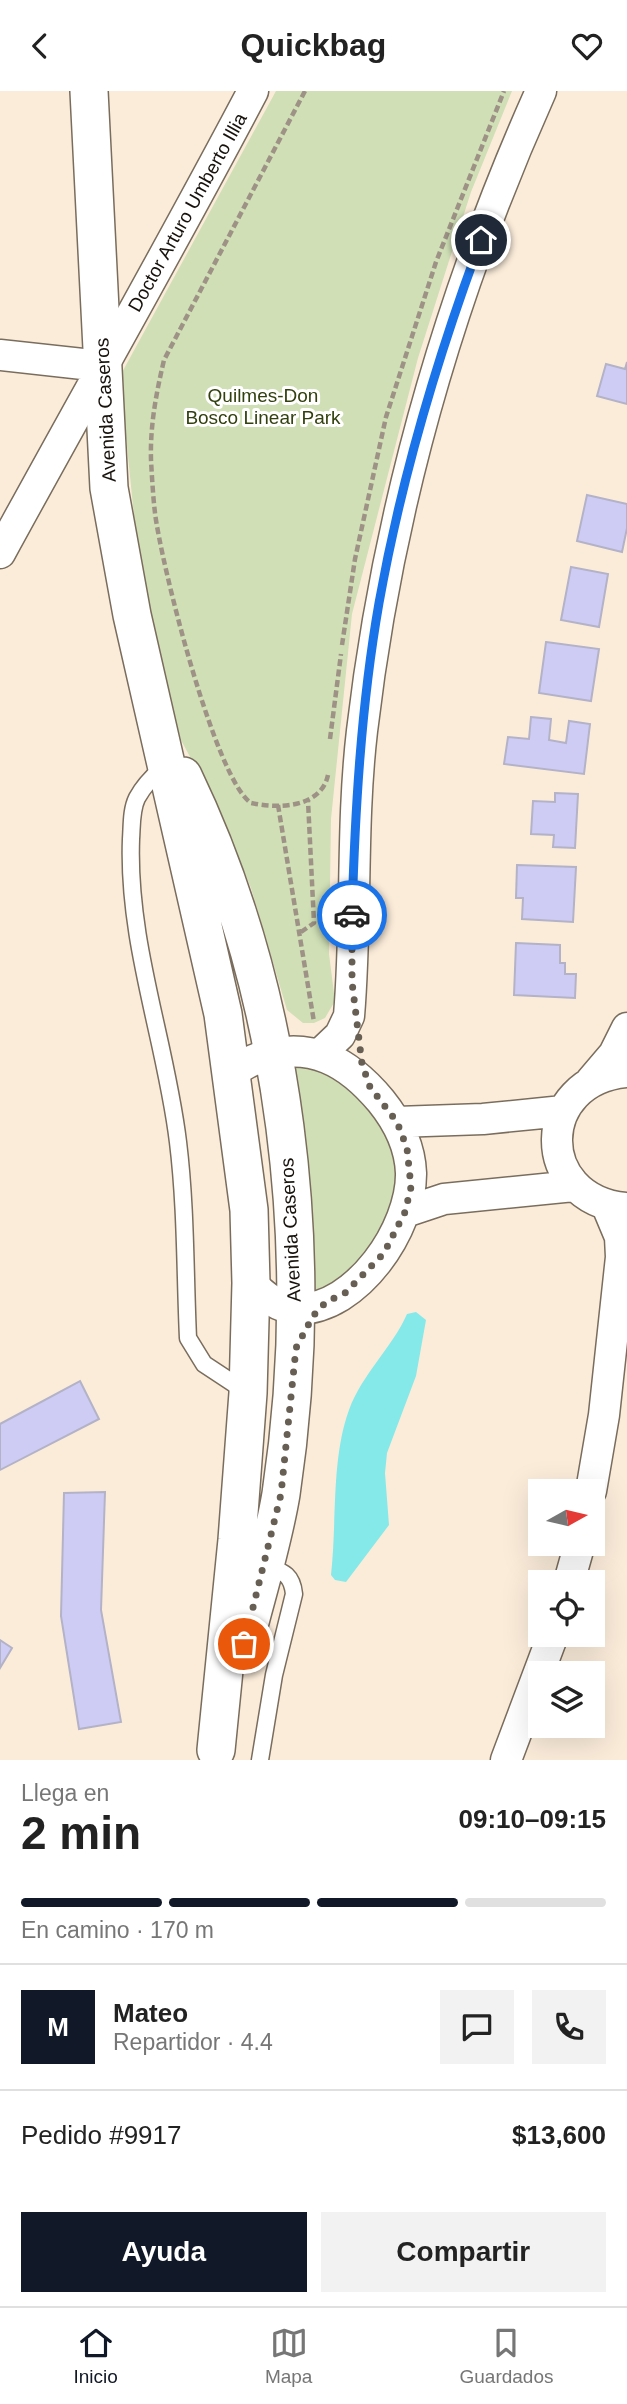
<!DOCTYPE html>
<html lang="es">
<meta charset="utf-8">
<style>
body{margin:0;font-family:Arial,sans-serif;background:#f2f2f2;color:#222;height:100vh;display:flex;flex-direction:column;font-size:26px;white-space:nowrap}
*{box-sizing:border-box;margin:0}
p{font-size:23px;color:#767676}
.icon{flex:none;width:38px;height:38px;fill:none;stroke:currentColor;stroke-width:2;stroke-linecap:round;stroke-linejoin:round}
.map{position:relative;height:1669px;overflow:hidden}
.side{display:flex;flex-direction:column;background:#fff;flex:1}
.side>*{flex:none}
.needle{width:46px;rotate:82deg}
.fabs{position:absolute;left:528px;top:1388px;display:grid;gap:14px}
.fabs a{display:grid;place-items:center;width:77px;height:77px;border-radius:0px;background:#fff;box-shadow:0 7px 28px #0002;font-size:35px}
.pin{position:absolute;display:grid;place-items:center;width:60px;height:60px;color:#fff;margin:-30px;border:4px solid #fff;border-radius:50%;box-shadow:0 2px 7px #0007}
.courier{position:absolute;display:grid;place-items:center;width:70px;height:70px;margin:-35px;border:5px solid #1a73e8;border-radius:50%;background:#fff;color:#222;box-shadow:0 2px 9px #0007}
.overview em{font-style:normal;font-weight:700}
.overview div{display:flex;flex-direction:column-reverse}
.overview{display:flex;align-items:center;justify-content:space-between;height:119px;padding:0 21px}
h1{font-size:46px;font-weight:700;line-height:52px}
.bar{display:grid;grid-template-columns:repeat(4,1fr);gap:10px 7px;align-content:center;height:84px;padding:0 21px}
.bar i{height:9px;border-radius:5px;background:#e0e0e0}
.bar .active{background:#111827}
.bar p{grid-column:span 4}
.line{display:flex;align-items:center;gap:18px;padding:0 21px;border-top:2px solid #e0e0e0}
.line div{flex:1}
.round{display:grid;place-items:center;flex:none;width:74px;height:74px;border-radius:0px;background:#f2f2f2}
.cta{display:flex;gap:14px;margin-top:auto;padding:14px 21px}
.cta a{flex:1;height:80px;border-radius:0px;background:#111827;color:#fff;font-size:28px;font-weight:700;line-height:80px;text-align:center}
.cta a+a{background:#f2f2f2;color:#222}
header{display:flex;justify-content:space-between;align-items:center;height:91px;padding:0 21px;background:#fff;font-size:32px;font-weight:700}
.tab-bar{display:flex;justify-content:space-around;align-items:center;height:98px;border-top:2px solid #e0e0e0;background:#fff;font-size:19px;color:#767676}
.tab-bar a{display:grid;justify-items:center;gap:4px}
.tab-bar .active{color:#111827}
.map>svg:first-child{display:block}
</style>
<header><svg class="icon" aria-label="back" viewBox="0 0 24 24"><path d="M15 5l-7 7 7 7"/></svg>Quickbag<svg class="icon" aria-label="heart" viewBox="0 0 24 24"><path d="M12 20l-8-8c-3-5 5-10 8-4 3-6 11-1 8 4z"/></svg></header>
<div class="map">
<svg width="627" height="1669" viewBox="0 0 627 1669">
<rect width="100%" height="100%" fill="#fbecda"/>
<!-- green -->
<path fill="#d0dfb6" d="M276 0H512L471 101 418 267 352 523 331 728 329 863 335 910 325 927 314 932H303L287 919 251 797 220 722 181 649 141 495 120 285Z
M296 960 397 1031 395 1142 310 1217 272 962Z"/>
<!-- water -->
<path fill="#85e9e9" d="M416 1221 426 1229 416 1285 387 1362 385 1382 389 1434 346 1491 335 1489 331 1484C337 1431 331 1368 349 1319 362 1283 392 1257 407 1223Z"/>
<!-- building -->
<path fill="#ceccf5" stroke="#b3b2c7" stroke-width="2" d="M627 271V313L597 305 606 273 625 278Z
M587 404 627 413V437L622 461 577 450Z
M571 476 608 483 599 536 561 529Z
M546 551 599 558 591 610 539 602Z
M531 626 551 628 549 649 566 652 569 630 590 633 584 683 504 673 508 646 529 648Z
M555 702 578 703 575 757 553 756 554 744 531 743 533 710 555 711Z
M517 774 576 776 573 831 522 828 523 807H516Z
M516 852 560 854V872H565V883H576L575 907 514 904Z
M80 1290 99 1328 0 1379V1333Z
M105 1401 101 1519 121 1631 79 1638 61 1525 64 1402Z
M0 1549 12 1557 0 1577Z"/>
<g fill="none" stroke-linecap="round" stroke-linejoin="round">
<!-- service casing -->
<g stroke="#7a6d5d" stroke-width="19">
<path id="service" d="M165 675C154 684 144 694 137 707 131 719 132 735 131 748 127 852 166 950 178 1051 186 1116 185 1182 188 1247L204 1273 248 1302
M260 1669 274 1584 294 1503C292 1483 283 1481 265 1474"/>
</g>
<!-- minor casing -->
<g stroke="#7a6d5d" stroke-width="33">
<path id="minor" d="M0 264 101 275
M0 462C84 308 171 156 253 0
M319 964 340 944 349 925C357 830 351 734 362 640 388 418 450 203 541 0
M232 982C259 961 295 954 327 967 349 976 366 992 381 1010 398 1031 410 1055 411 1082 412 1137 357 1219 297 1218 278 1217 264 1205 251 1192
M591 990 614 963 627 937
M397 1031 483 1028 563 1020
M625 1117C533 1107 535 989 627 981
M405 1121 444 1108 574 1095
M591 1400 604 1324 621 1166 620 1146 607 1115
M569 1491 580 1452
M506 1669 553 1544"/>
</g>
<!-- tertiary casing -->
<g stroke="#7a6d5d" stroke-width="40">
<path id="tertiary" d="M89 0 109 397 132 524 223 923 249 1119 251 1192 248 1302 237 1449 216 1659
M183 685C288 903 317 1163 281 1403 273 1451 258 1499 246 1546"/>
</g>
<!-- path -->
<path stroke="#9d9285" stroke-width="4.5" stroke-dasharray="7 3.5" stroke-linecap="butt" d="M305 0 164 269C156 303 150 335 151 369 152 387 153 405 155 422 161 472 215 688 251 712 278 718 321 717 328 684
M342 554 355 468 386 326 436 171 504 0
M330 648 341 563
M278 714 314 931
M301 841 314 832 308 710"/>
<!-- service -->
<use href="#service" stroke="#fff" stroke-width="16"/>
<!-- minor -->
<use href="#minor" stroke="#fff" stroke-width="30"/>
<!-- tertiary -->
<use href="#tertiary" stroke="#fff" stroke-width="37"/>
</g>
<g fill="none" stroke-linecap="round" stroke-linejoin="round">
<!-- done -->
<path stroke="#675e54" stroke-width="7" stroke-dasharray="0 12.6" d="M244 1553 281 1403 296 1257 313 1225 326 1211 345 1202 384 1162 405 1121 411 1096 407 1057 397 1031 370 996 362 973 352 891V824"/>
<!-- route -->
<path stroke="#1a73e8" stroke-width="9" d="M352 824C355 720 361 615 379 512 401 389 437 267 481 149"/>
</g>
<g text-anchor="middle" stroke-width="6" stroke-linejoin="round" paint-order="stroke">
<!-- street labels -->
<g font-size="19" fill="#17120c" stroke="#fff">
<text transform="translate(187 121) rotate(-61)" y="7">Doctor Arturo Umberto Illia</text>
<text transform="translate(105 319) rotate(-93)" y="7">Avenida Caseros</text>
<text transform="translate(290 1139) rotate(-93)" y="7">Avenida Caseros</text>
</g>
<!-- park labels -->
<g font-size="19" fill="#32400d" stroke="#fff">
<text x="263" y="311">Quilmes-Don<tspan x="263" dy="22">Bosco Linear Park</tspan></text>
</g>
</g>
</svg>
<div class="fabs">
<a><svg class="needle" viewBox="-14 -14 28 28"><path d="M0-13l5 13h-10z" fill="#e53935"/><path d="M0 13l5-13h-10z" fill="#767676"/></svg></a>
<a><svg class="icon" aria-label="locate" viewBox="0 0 24 24"><circle cx="12" cy="12" r="6"/><path d="M12 2v4M12 18v4M2 12h4M18 12h4"/></svg></a>
<a><svg class="icon" aria-label="layers" viewBox="0 0 24 24"><path d="M12 4l9 5-9 5-9-5zM3 14l9 5 9-5"/></svg></a>
</div>
<div class="pin" style="left:244px;top:1553px;background:#ea580c"><svg class="icon" aria-label="bag" viewBox="0 0 24 24"><path d="M5 8h14l-1 12H6zM9 8a3 3 0 0 1 6 0"/></svg></div>
<div class="pin" style="left:481px;top:149px;background:#1f2937"><svg class="icon" aria-label="home" viewBox="0 0 24 24"><path d="M3 11l9-7 9 7M6 9v11h12V9"/></svg></div>
<div class="courier" style="left:352px;top:824px"><svg class="icon" aria-label="car" viewBox="0 0 24 24"><path d="M5 17H2v-5l4-1 3-4h7l3 4 3 1v5h-3M9 17h6M6 11h13"/><circle cx="7" cy="17" r="2"/><circle cx="17" cy="17" r="2"/></svg></div>
</div>
<section class="side">
<div class="overview"><div><h1>2 min</h1><p>Llega en</p></div><em>09:10–09:15</em></div>
<div class="bar"><i class="active"></i><i class="active"></i><i class="active"></i><i></i><p>En camino · 170 m</p></div>
<div class="line" style="height:126px"><b class="round" style="background:#111827;color:#fff">M</b><div><b>Mateo</b><p>Repartidor · 4.4</p></div><a class="round"><svg class="icon" aria-label="chat" viewBox="0 0 24 24"><path d="M4 5h16v11H9l-5 4z"/></svg></a><a class="round"><svg class="icon" aria-label="phone" viewBox="0 0 24 24"><path d="M5 4h4l2 5-3 2q2 4 5 5l2-3 5 2v4C11 20 4 13 5 4z"/></svg></a></div>
<div class="line" style="height:91px"><div>Pedido #9917</div><b>$13,600</b></div>
<div class="cta"><a>Ayuda</a><a>Compartir</a></div>
</section>
<nav class="tab-bar">
<a class="active"><svg class="icon" aria-label="home" viewBox="0 0 24 24"><path d="M3 11l9-7 9 7M6 9v11h12V9"/></svg>Inicio</a>
<a><svg class="icon" aria-label="map" viewBox="0 0 24 24"><path d="M3 6l6-2 6 2 6-2v14l-6 2-6-2-6 2zM9 4v14M15 6v14"/></svg>Mapa</a>
<a><svg class="icon" aria-label="saved" viewBox="0 0 24 24"><path d="M7 4h10v16l-5-4-5 4z"/></svg>Guardados</a>
</nav>
